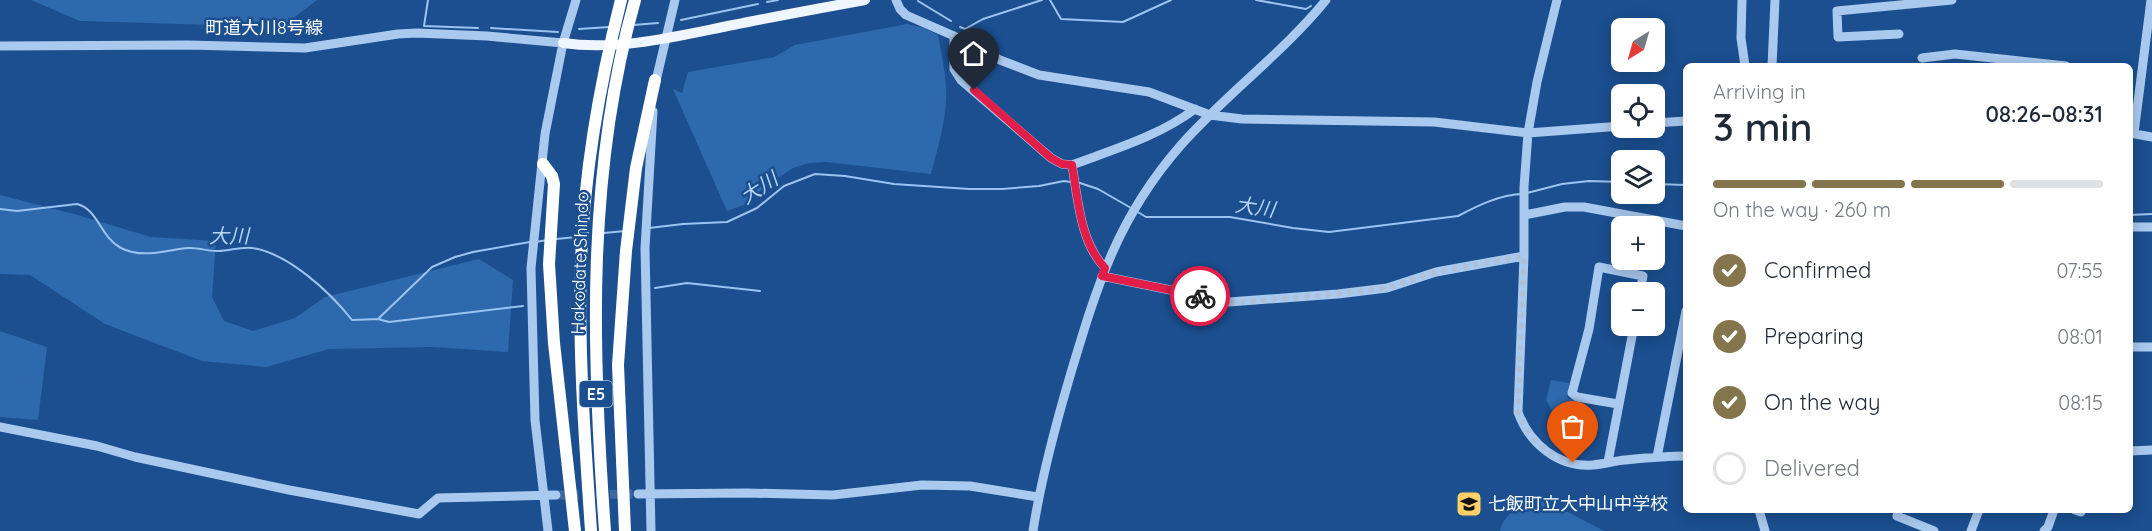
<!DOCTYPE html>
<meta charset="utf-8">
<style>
body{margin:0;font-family:Quicksand,"Noto Sans JP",sans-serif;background:#f2f2f3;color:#1f2937;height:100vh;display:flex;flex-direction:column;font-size:22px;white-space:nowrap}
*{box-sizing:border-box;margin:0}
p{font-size:20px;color:#747a83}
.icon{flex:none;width:33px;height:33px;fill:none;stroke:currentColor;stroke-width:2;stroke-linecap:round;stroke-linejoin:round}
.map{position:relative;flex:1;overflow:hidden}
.panel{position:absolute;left:1683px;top:63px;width:450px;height:450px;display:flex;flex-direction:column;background:#fff;border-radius:9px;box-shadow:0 3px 15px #0003}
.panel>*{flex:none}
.needle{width:39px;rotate:217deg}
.controls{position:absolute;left:1611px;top:18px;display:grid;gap:12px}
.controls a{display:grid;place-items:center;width:54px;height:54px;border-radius:9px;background:#fff;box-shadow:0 3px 15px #0003;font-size:30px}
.pin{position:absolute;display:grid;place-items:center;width:51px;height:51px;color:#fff;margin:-62px -26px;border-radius:50% 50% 50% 0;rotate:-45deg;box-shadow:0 0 6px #0007}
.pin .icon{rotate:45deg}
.courier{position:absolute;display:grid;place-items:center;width:60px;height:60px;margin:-30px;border:4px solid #e11d48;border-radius:50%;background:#fff;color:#222;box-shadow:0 2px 8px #0007}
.headline em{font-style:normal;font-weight:600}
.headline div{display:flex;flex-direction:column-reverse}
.headline{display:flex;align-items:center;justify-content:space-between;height:102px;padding:0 30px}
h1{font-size:39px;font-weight:600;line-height:45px}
.bar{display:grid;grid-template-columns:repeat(4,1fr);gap:9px 6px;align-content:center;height:72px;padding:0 30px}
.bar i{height:8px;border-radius:4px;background:#e0e1e3}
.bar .on{background:#84754c}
.bar p{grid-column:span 4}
ol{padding:0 30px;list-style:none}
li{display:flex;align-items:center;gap:18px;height:66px}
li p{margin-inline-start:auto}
li .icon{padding:6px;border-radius:50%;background:#84754c;color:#fff;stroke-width:4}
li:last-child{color:#747a83}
li i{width:33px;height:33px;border:3px solid #e0e1e3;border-radius:50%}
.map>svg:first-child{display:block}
</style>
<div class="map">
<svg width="2152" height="531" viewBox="0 0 2152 531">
<rect width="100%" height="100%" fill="#1b4f8f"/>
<!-- green -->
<path fill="#2e69ad" d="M31 0H317L282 27 80 21Z
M907 24 924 28 938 35C942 56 947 78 946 100 945 125 937 150 931 174L826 162 809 163 793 168 763 188 749 203 727 211 673 89 682 93 688 72 774 57 795 45Z
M0 195 74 214 151 237 216 241 212 297 224 321 253 331 295 318 325 297 479 259 513 280 508 352 433 347 329 349 266 367 202 361 105 324 30 275 0 274Z
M0 331 47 347 38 420 0 417Z
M1551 380 1569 383 1567 398 1575 400 1570 435 1566 434 1546 400Z
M1541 498 1604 531H1500C1503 513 1525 503 1541 498Z"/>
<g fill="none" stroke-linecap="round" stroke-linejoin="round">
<!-- stream -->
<path stroke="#9cc4f0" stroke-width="2" d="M428 0 424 26 478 28
M1050 0 1061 19 1123 22 1171 0
M1256 0 1306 9 1311 6
M918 1 951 21
M767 2 778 0
M681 20 758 4
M633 25 658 23
M960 27 965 29 983 19 1042 0
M491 28 558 32
M579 29 609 27
M1077 182 1098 189 1131 208
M1654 184 1686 185
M1527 193 1562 184 1589 181 1622 182
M0 209 17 211 77 204C98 209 101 238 121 248 142 259 166 250 188 248 197 247 206 251 216 251 228 252 240 246 252 248 288 253 330 292 352 320L378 319 432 267 455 257 473 252 530 242
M1136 211 1146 217H1230L1293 228 1329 232 1458 216C1477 206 1499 195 1521 194
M2130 215 2152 214
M649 228 683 224 727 222 757 208 784 186 815 174 845 176 894 184 969 189H1002L1039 186 1064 181 1071 182
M604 233 625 231
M556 239 577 237
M535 242 548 240
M655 288 687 283 760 291
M378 319 389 322 523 306"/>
<!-- minor-tunnel -->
<path stroke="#3d69a0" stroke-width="9" stroke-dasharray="9 4.5" stroke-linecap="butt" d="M556 495 638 494"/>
<!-- minor -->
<path stroke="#a9c9ee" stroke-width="9" d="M896 0 900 9 906 15 954 36 1000 60 1039 75 1149 92 1210 115 1242 119 1434 122 1528 133 1622 126
M1557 0 1537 82 1528 133 1524 187V256L1518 412C1529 443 1558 468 1593 465 1604 464 1614 461 1625 460 1646 458 1666 456 1686 456
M1742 0 1741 38 1745 66
M1899 34 1838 37 1837 11 1952 0
M954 36V69L961 80 1051 158 1062 164 1072 165C1115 149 1159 136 1195 109
M0 46 188 45 305 48 398 34 417 33 487 36 563 43
M1922 58 1955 54 2066 66
M1772 66 1775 0
M655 85 675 0
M1654 123 1686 121
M2130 133 2152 137
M2134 133 2151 0
M1072 165C1078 199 1080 242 1105 268
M1524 215 1565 207H1584L1686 226
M2130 227H2152
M1102 276 1229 302 1338 294 1387 288 1436 272 1524 256
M2130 347H2152
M1618 404 1577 397 1572 393 1589 329 1599 267 1643 276 1640 292
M0 427 97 446 135 457 289 490 419 514 438 498 556 495
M2130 451 2152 450
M1657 457 1686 311
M1608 462 1634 326
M638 494 748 493 833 495 922 485 970 486 1038 497
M1759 510 1765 531
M1899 510 1897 516 1934 531
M2075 510 2081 512
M548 531 535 420 531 268 545 134 563 43 576 0
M651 531 645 248 653 111
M1033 531C1041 479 1055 427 1070 376 1097 286 1117 218 1181 145 1226 94 1283 53 1326 0
M1971 531 1979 510
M2044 531 2048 527 2054 510"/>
<!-- major -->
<path stroke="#f0f6ff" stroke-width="10" d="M563 43C620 51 678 36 733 25 777 16 821 8 865 0"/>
<!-- highway -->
<path stroke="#fff" stroke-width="12" d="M543 164 552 176 554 184 549 264 554 343 575 531
M591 531C585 441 578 352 581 262 584 173 599 86 621 0
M605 531C592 353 586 173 635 0
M625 531 618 365 626 251 636 168 655 80"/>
</g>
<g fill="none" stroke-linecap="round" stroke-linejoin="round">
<!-- done -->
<path stroke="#afc1d8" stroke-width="6" stroke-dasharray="0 10.8" d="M1200 296 1229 303 1338 294 1387 288 1436 272 1524 256 1518 412C1528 439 1546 455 1573 463"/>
<!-- route -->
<path stroke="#e11d48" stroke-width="8" d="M974 90 1051 158 1062 164 1072 165C1078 199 1080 242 1105 268L1102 276 1200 296"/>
</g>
<!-- icons -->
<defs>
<g id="school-square" transform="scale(1.35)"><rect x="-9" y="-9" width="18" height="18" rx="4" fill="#ffd166" stroke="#1b4f8f"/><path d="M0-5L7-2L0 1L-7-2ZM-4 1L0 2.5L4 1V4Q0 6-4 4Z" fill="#111"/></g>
</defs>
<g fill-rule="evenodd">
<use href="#school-square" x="1469" y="504"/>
</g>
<g text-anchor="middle" stroke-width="5" stroke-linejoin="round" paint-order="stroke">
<!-- shield labels -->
<rect fill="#1b4f8f" stroke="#bbcadd" stroke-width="1.5" x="579.5" y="381" width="33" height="26" rx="4.5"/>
<g font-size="16" font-weight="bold" fill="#fff">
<text x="596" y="400">E5</text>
</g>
<!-- street labels -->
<g font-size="18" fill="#fff" stroke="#1b4f8f">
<text x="264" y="34">町道大川8号線</text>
<text transform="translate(580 263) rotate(-88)" y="6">Hakodate Shindo</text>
</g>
<!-- poi labels -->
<g font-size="18" fill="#fff" stroke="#1b4f8f" text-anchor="start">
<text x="1488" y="510">七飯町立大中山中学校</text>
</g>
<!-- water labels -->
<g font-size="20" font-style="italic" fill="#b5d3f5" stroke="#1b4f8f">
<text transform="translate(759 188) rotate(-33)" y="7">大川</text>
<text transform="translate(1255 207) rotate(8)" y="7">大川</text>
<text x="229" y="243">大川</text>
</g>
</g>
</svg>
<div class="controls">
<a><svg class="needle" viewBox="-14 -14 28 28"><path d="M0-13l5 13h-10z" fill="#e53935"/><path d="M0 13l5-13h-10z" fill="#747a83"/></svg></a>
<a><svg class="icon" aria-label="locate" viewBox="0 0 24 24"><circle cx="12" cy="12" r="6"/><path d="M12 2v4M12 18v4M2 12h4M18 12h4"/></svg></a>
<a><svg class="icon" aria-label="layers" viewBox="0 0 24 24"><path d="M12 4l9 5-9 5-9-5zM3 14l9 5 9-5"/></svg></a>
<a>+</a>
<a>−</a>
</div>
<div class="pin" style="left:1573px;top:463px;background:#ea580c"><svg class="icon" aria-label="bag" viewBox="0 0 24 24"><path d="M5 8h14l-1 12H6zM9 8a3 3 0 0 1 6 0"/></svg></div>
<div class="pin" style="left:974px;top:90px;background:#1f2937"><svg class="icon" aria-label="home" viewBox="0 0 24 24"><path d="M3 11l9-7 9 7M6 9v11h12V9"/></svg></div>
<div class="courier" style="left:1200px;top:296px"><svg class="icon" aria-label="bike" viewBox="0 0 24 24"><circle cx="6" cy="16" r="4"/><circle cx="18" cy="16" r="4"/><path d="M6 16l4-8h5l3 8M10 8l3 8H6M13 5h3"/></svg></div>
<section class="panel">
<div class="headline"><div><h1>3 min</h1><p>Arriving in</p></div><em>08:26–08:31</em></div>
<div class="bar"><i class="on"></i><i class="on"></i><i class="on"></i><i></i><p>On the way · 260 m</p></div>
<ol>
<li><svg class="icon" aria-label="check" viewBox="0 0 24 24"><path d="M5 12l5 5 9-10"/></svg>Confirmed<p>07:55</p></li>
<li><svg class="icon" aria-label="check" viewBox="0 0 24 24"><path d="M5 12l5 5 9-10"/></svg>Preparing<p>08:01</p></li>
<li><svg class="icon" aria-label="check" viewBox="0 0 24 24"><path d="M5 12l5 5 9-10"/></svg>On the way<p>08:15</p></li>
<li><i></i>Delivered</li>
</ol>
</section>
</div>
